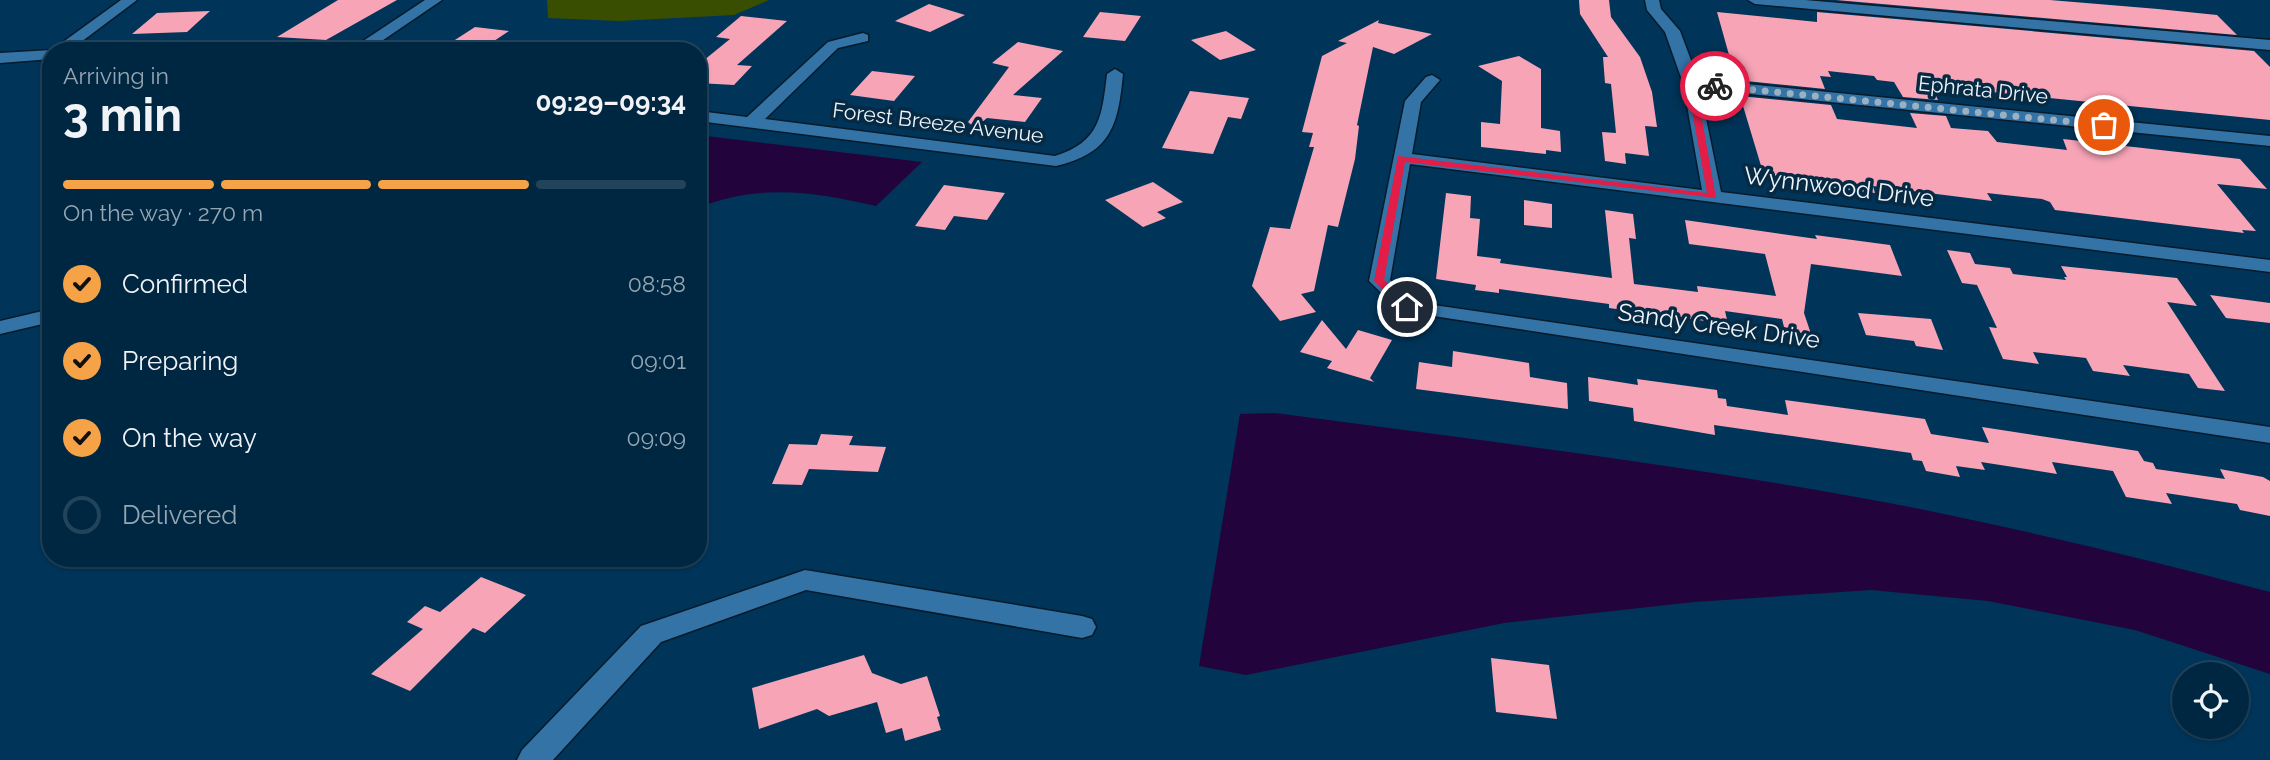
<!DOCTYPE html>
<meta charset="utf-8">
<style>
body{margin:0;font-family:Raleway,sans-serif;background:#0a2f49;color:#f1f3f6;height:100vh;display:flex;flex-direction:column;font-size:26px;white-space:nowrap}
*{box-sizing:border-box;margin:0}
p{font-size:23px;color:#95a5b2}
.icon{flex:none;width:38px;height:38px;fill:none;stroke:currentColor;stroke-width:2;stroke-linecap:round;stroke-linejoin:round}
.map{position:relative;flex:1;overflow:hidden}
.panel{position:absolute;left:42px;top:42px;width:665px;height:525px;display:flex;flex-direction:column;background:#002742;border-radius:28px;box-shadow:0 2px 5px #0004,0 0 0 2px #22445b}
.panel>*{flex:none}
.fabs{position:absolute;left:2172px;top:662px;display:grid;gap:14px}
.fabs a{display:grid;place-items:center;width:77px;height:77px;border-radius:50%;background:#002742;box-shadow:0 2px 5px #0004,0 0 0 2px #22445b;font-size:35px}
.pin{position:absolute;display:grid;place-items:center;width:60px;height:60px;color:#fff;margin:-30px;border:4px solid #fff;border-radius:50%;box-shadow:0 2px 7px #0007}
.courier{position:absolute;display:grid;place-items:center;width:70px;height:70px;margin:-35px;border:5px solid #e11d48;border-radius:50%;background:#fff;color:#222;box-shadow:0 2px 9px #0007}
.summary em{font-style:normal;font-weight:700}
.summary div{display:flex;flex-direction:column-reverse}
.summary{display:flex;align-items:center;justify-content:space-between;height:119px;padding:0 21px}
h1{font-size:46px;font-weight:700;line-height:52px}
.bar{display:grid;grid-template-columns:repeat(4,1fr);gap:10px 7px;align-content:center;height:84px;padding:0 21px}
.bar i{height:9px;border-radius:5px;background:#22445b}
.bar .on{background:#f6a247}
.bar p{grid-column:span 4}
ol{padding:0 21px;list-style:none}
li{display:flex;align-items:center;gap:21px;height:77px}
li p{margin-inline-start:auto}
li .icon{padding:7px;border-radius:50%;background:#f6a247;color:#111;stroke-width:4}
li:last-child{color:#95a5b2}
li i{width:38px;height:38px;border:4px solid #22445b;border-radius:50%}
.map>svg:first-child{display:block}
</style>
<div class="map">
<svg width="2270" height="760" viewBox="0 0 2270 760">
<rect width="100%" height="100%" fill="#003458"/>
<!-- green -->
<path fill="#3a4e01" d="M547 0H769L734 15 619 21 548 18Z"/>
<!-- water -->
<path fill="#23033b" d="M698 135 922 162 876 206C815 192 758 183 698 208Z
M1275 413C1490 442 1707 467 1920 509 2037 533 2154 561 2270 592V674L2135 630 1988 601 1871 590 1694 602 1504 623 1246 675 1199 666 1240 414Z"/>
<!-- building -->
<path fill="#f6a4b6" d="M338 0H397L326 40 277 37Z
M1579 0H1609L1611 17 1640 57 1652 92 1657 127 1645 126 1649 156 1625 153 1626 164 1605 161 1602 132 1616 133 1611 84 1605 83 1603 57H1608L1580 14Z
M1836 0H2050L2158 9 2217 15 2237 35Z
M929 4 965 15 930 32 895 21Z
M210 11 187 32 132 34 157 13Z
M1100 12 1141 16 1125 41 1083 37Z
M1717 12 1817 22V12L2254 51 2270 67V120L1931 86 1938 100 1903 97 1894 82 1877 80 1874 76 1828 71 1831 77 1820 76 1825 89 1736 80Z
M741 16 787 21 737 65 752 66 734 85 698 83V65L730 39 716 37Z
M1379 20 1378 23 1432 34 1394 54 1373 47 1357 125 1359 126 1355 159 1338 227 1328 225 1314 291 1301 294 1316 312 1280 321 1252 286 1270 227 1290 229 1314 147H1309L1313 133 1302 132 1322 56 1347 43 1338 41Z
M475 27 509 31 479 51 444 47Z
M1226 31 1256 50 1220 60 1191 40Z
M1018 42 1063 51 1013 95 1042 98 1025 122 987 118 975 128 968 122 1009 67 992 63Z
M1519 56 1541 69V128L1560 131 1561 152 1546 150V154L1481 147V122L1500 124 1502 81 1478 66Z
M872 71 915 76 894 101 850 95Z
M1190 91 1249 98 1241 119 1228 117 1213 154 1162 148Z
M1740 96 1831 105 1837 119 1917 128 1910 113 1946 116 1951 128 1988 131 1997 142 2067 150 2063 139 2240 159 2267 189 2217 184 2256 231 2242 230 2244 233 2055 210 2050 202 2042 199 1987 193 1992 201 1873 186 1875 193 1765 179Z
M1153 182 1183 202 1157 212 1166 218 1143 227 1105 200Z
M944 185 1005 193 987 220 954 216 945 230 915 226Z
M1446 193 1471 196 1470 218 1480 219 1477 256 1501 259 1500 263 1612 278 1605 210 1633 214 1636 239 1629 238 1634 284 1698 292 1697 286 1776 296 1765 254 1689 244 1685 220 1817 239 1815 235 1890 245 1902 276 1811 264 1804 313 1811 334 1785 331 1782 319 1725 311 1728 324 1609 308V304L1499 289V293L1475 290 1476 285 1436 279Z
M1524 200 1552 204V228L1524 225Z
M1947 250 1970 253 1975 264 2010 268 2013 274 2066 280 2064 277H2067L2061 266 2177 278 2197 306 2167 302 2225 391 2198 388 2189 374 2123 365 2130 376 2093 371 2086 358 2033 352 2039 364 2003 359 1989 327 1997 328 1977 285 1962 283Z
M2210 295 2270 303V323L2226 318Z
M1858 313 1931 319 1943 350 1916 346 1914 341 1866 335Z
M1322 320 1346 349 1358 330 1392 340 1370 378 1374 382 1327 368 1332 361 1300 352Z
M1453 351 1529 363 1530 377 1567 383 1568 409 1416 389 1419 362 1452 367Z
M1588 377 1638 385 1637 379 1717 390 1718 398 1726 399 1727 406 1788 415 1785 400 1925 419 1931 434 1989 443 1982 427 2138 451 2144 461 2153 463 2156 469 2225 479 2220 469 2263 477 2270 481V516L2240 510 2237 504 2166 493 2172 504 2126 497 2113 471 2052 462 2057 474 1981 462 1985 470 1956 466 1960 477 1926 471 1922 461 1913 460 1911 453 1714 425 1715 435 1634 421 1633 408 1589 401Z
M821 434 853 436 849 445 886 447 878 472 809 469 802 485 772 484 789 444 817 445Z
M481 577 526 595 485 633 473 628 410 691 371 674 423 629 407 622 425 606 440 612Z
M864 655 872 673 901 684 927 676 940 716 937 717 941 730 905 741 902 728 886 733 877 702 829 716 817 709 759 729 752 688Z
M1491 658 1549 665 1557 719 1496 712Z"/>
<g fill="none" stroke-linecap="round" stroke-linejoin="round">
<!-- street casing -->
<g stroke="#071b2b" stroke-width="3">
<path id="street" d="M121 0H137L69 51H51V59L0 63V53L52 50Z
M425 0H442L367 51H348Z
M1645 0H1659L1661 9 1680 31 1698 79 2270 136V146L1700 89 1721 192 2270 260V272L1410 164 1390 280 1413 302 2270 427V443L1400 311 1369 281 1405 101 1426 77 1432 75 1440 80 1421 102 1412 154 1702 190 1683 83 1665 32 1647 10Z
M1748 0H1805L2270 40V50L1755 4Z
M863 33 868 35V41L838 48 765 119 1055 156C1100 142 1102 116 1107 74L1115 69 1123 74C1118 126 1111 153 1056 166L698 121V111L747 117 828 42Z
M51 309V322L0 334V321Z
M805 570 1082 616 1092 619 1096 627 1092 635 1082 638 806 590 661 642 553 760H517L522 750 641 626Z"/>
</g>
<!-- street -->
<use href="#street" fill="#3373a6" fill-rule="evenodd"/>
</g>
<!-- route -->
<path fill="#e11d48" d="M1691 81 1719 86H1696L1716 198 1405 162 1384 280 1411 304V309H1403L1374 281 1398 156 1707 193 1687 83Z"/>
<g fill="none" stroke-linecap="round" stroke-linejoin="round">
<!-- done -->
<path stroke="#9bb1c2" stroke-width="7" stroke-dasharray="0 12.6" d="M1715 86 2104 125"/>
</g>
<g text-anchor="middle" stroke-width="7" stroke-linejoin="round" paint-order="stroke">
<!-- far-street labels -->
<g font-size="21" fill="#eff5fb" stroke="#062a43">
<text transform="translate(1983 90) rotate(6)" y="7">Ephrata Drive</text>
<text transform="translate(938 123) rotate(7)" y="7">Forest Breeze Avenue</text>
</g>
<!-- street labels -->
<g font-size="24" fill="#eff5fb" stroke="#062a43">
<text transform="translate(1839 187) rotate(7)" y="8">Wynnwood Drive</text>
<text transform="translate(1719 326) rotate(8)" y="8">Sandy Creek Drive</text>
</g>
</g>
</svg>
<div class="fabs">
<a><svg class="icon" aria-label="locate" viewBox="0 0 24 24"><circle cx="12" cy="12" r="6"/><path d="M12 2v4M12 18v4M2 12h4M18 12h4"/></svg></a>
</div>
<div class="pin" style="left:2104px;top:125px;background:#ea580c"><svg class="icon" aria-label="bag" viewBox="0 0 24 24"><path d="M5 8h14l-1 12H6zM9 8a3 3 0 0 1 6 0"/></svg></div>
<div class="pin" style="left:1407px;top:307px;background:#1f2937"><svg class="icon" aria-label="home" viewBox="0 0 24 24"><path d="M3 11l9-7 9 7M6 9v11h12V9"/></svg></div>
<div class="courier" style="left:1715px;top:86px"><svg class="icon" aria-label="bike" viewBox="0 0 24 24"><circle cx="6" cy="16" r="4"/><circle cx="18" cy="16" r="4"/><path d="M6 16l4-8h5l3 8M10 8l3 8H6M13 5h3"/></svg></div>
<section class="panel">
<div class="summary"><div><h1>3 min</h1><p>Arriving in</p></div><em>09:29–09:34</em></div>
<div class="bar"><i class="on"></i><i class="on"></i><i class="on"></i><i></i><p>On the way · 270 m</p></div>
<ol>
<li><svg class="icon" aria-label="check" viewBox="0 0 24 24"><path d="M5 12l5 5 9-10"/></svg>Confirmed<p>08:58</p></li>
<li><svg class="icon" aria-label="check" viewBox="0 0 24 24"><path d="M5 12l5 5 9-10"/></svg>Preparing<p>09:01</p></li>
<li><svg class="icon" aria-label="check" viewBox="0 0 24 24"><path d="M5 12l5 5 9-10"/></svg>On the way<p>09:09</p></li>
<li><i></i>Delivered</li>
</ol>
</section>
</div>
